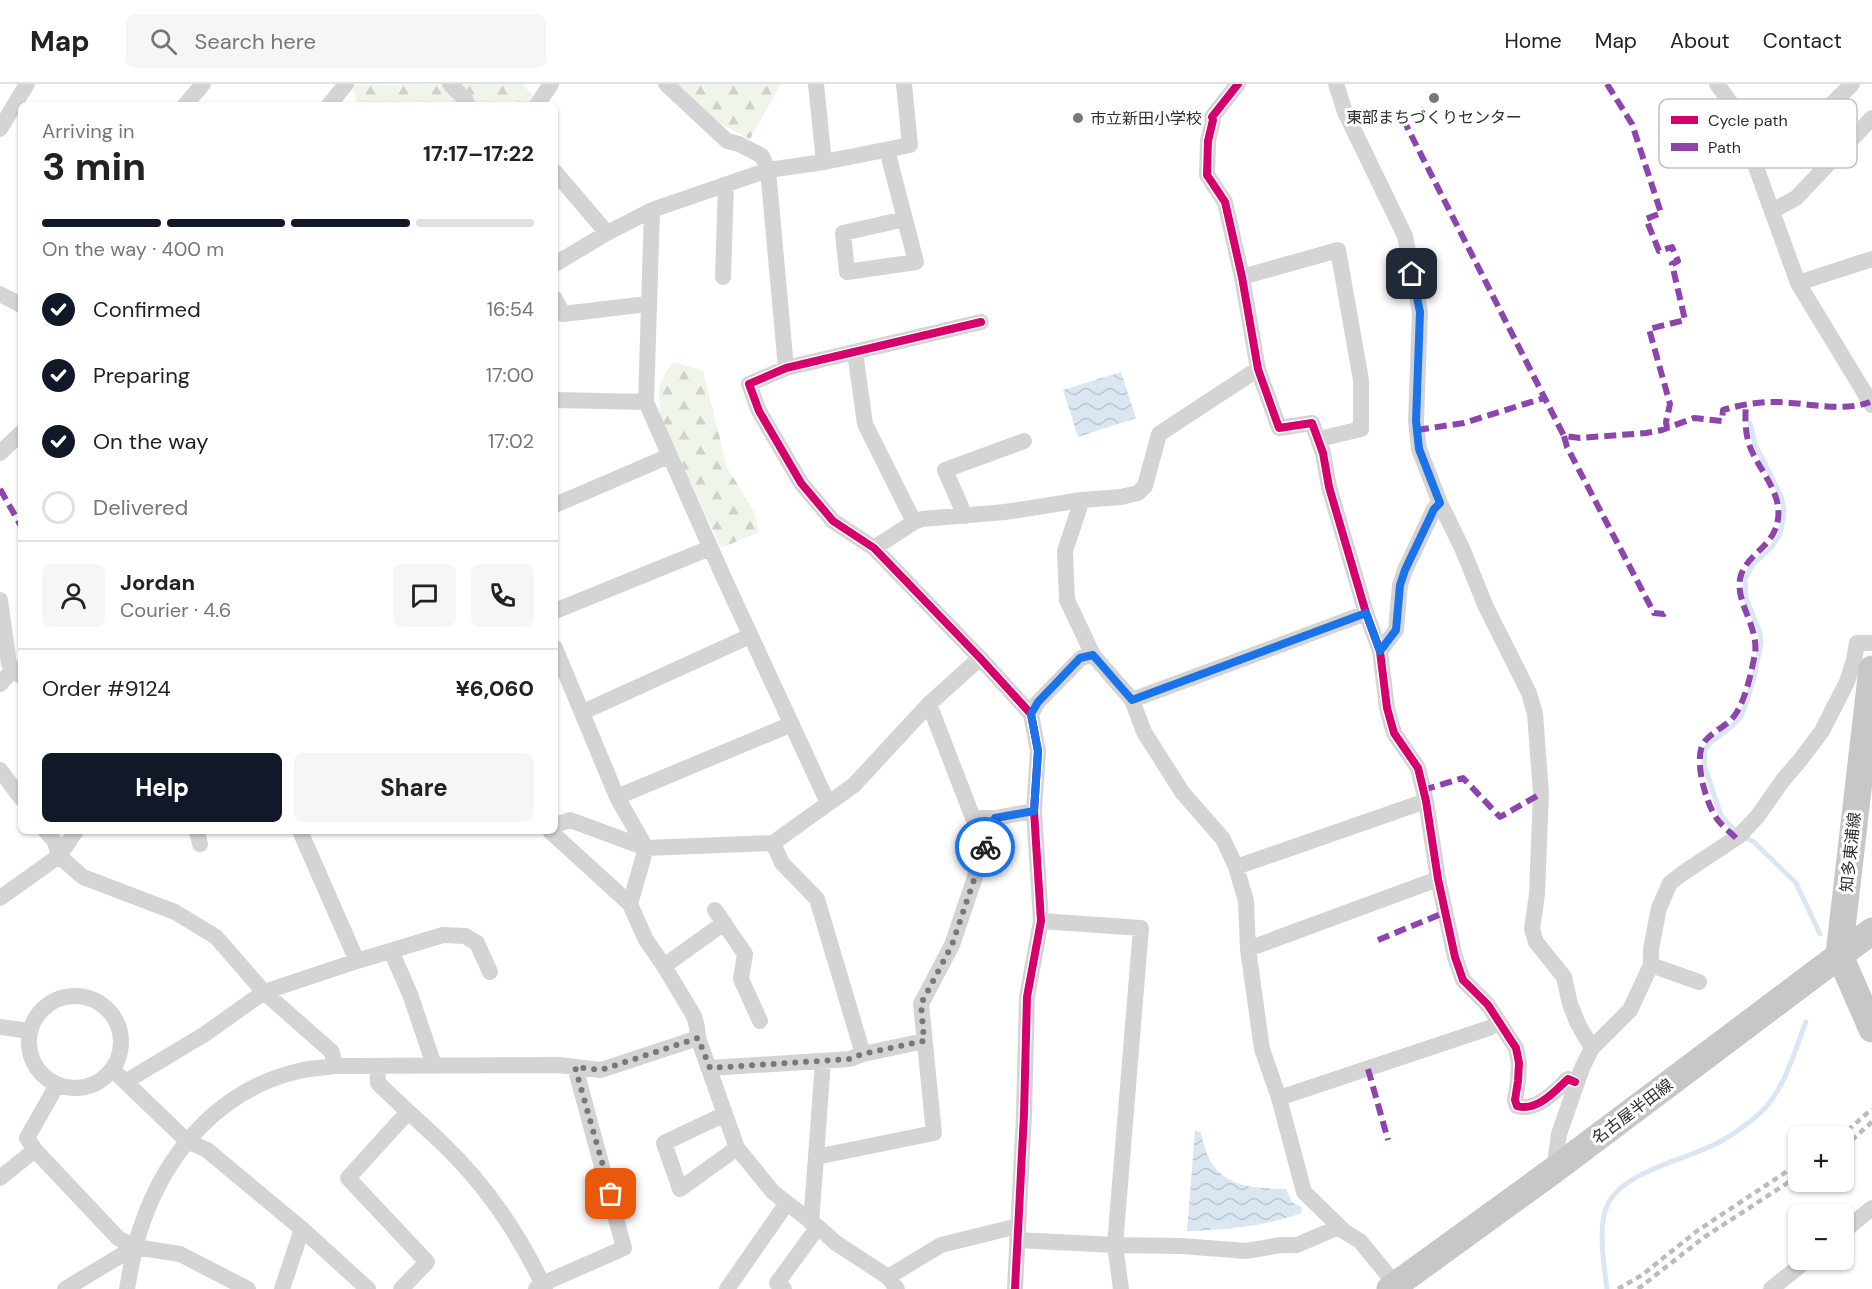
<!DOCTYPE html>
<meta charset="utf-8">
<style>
body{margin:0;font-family:"DM Sans","Noto Sans JP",sans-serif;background:#f6f6f6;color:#222;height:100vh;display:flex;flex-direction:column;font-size:22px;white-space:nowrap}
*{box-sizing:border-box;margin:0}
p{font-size:20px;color:#767676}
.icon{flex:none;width:33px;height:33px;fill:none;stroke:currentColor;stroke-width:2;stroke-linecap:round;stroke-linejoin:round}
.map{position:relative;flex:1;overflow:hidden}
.side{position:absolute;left:18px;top:18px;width:540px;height:732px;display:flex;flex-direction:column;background:#fff;border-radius:9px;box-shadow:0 2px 4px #0004}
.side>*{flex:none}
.controls{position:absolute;left:1788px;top:1042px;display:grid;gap:12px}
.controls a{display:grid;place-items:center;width:66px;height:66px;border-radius:9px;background:#fff;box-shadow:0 2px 4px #0004;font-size:30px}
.pin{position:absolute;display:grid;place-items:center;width:51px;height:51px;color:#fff;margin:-26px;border-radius:12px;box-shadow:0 3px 9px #0006}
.courier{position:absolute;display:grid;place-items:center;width:60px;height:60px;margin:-30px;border:4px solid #1a73e8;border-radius:50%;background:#fff;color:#222;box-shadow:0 2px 8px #0007}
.summary em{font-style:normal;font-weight:700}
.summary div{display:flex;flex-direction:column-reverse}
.summary{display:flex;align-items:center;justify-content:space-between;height:102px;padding:0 24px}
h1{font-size:39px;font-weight:700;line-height:45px}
.bar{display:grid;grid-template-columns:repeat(4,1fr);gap:9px 6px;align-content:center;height:72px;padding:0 24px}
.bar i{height:8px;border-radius:4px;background:#e0e0e0}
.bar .current{background:#111827}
.bar p{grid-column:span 4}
.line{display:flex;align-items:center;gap:15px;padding:0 24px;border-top:2px solid #e0e0e0}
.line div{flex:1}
.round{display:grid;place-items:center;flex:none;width:63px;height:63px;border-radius:9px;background:#f6f6f6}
ol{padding:0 24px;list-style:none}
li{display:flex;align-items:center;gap:18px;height:66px}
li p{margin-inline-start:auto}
li .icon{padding:6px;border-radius:50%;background:#111827;color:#fff;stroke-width:4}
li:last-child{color:#767676}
li i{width:33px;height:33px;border:3px solid #e0e0e0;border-radius:50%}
.primary-button{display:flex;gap:12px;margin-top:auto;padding:12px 24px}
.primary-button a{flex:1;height:69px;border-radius:9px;background:#111827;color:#fff;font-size:24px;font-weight:700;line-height:69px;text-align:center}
.primary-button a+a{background:#f6f6f6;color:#222}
header{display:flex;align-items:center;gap:36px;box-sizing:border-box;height:84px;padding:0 30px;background:#fff;border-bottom:2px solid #e0e0e0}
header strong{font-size:28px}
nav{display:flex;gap:33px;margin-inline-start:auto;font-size:21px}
.search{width:420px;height:54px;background:#f6f6f6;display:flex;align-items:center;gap:15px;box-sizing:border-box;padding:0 21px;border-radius:9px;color:#767676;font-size:22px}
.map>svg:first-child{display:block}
</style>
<header>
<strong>Map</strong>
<div class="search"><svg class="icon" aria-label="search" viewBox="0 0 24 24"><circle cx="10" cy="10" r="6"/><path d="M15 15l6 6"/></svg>Search here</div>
<nav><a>Home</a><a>Map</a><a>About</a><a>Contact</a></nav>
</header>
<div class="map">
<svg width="1872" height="1205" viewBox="0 0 1872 1205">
<defs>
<pattern id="forest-firs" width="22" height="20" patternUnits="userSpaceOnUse" patternTransform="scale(1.5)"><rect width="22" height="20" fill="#f0f5ec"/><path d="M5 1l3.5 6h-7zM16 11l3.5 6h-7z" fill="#ced2cb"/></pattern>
<pattern id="water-waves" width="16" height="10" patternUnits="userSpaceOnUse" patternTransform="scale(1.5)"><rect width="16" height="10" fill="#dae6f1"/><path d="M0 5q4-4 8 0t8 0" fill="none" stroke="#bbc6cf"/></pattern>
</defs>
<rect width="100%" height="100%" fill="#fff"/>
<!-- forest -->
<path fill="url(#forest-firs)" d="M523 0 534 14 529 21H358L352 1Z
M672 0H781L750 55 704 31Z
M674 278 703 287 727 383 754 428 759 448 721 464 691 399 661 344 659 304 666 288Z"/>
<!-- water -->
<path fill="url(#water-waves)" d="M1121 288 1136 334 1078 353 1063 306Z
M1195 1046 1201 1049C1211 1100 1239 1104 1286 1105L1292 1118 1302 1124 1301 1129C1269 1142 1222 1146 1187 1147Z"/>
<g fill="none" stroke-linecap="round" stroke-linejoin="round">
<!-- stream -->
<path stroke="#dae6f1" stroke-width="5" d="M1750 339 1755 360 1781 412 1784 425 1783 436 1780 450 1772 463 1753 480 1745 495 1746 514 1760 549 1761 559 1754 593 1746 620 1741 633 1732 642 1709 660 1705 666 1704 680 1721 732 1740 751 1754 758 1796 799 1820 850
M1607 1205C1604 1182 1597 1140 1608 1120 1623 1089 1679 1077 1709 1063 1726 1056 1745 1042 1759 1030 1784 1008 1794 968 1806 938"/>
<!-- street -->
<path stroke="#d4d4d4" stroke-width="16" d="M450 0 464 14 468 21
M666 0 727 57 739 60 762 72 768 86 786 284
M1238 0 1212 33 1213 36 1208 57 1207 91 1225 118 1242 193 1258 285 1279 344 1312 339 1323 369 1329 403 1366 529 1380 567 1387 624 1394 649 1418 684 1426 717 1438 795 1455 873 1463 896 1488 921 1516 964 1519 979 1518 997 1515 1016 1517 1022C1537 1028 1555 1007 1568 995L1575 998
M1336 0 1345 28 1405 152 1420 228 1416 337 1419 365 1440 419 1462 464 1486 523 1529 609 1535 630 1541 709 1537 810 1532 845 1536 858 1564 893 1570 920 1578 940 1592 964
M1717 0 1735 25 1798 199 1872 321
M1852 0 1831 21 1857 49
M185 21 203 0
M329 21 346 0
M537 21 551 0
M0 45 27 0
M887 66 916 178 847 188 843 149 905 135
M824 78 910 61 904 0
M555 88 607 149
M652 126 768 86 824 78 816 0
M1772 127 1796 114 1872 34
M555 180 607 149 652 126 646 318
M723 193 726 101
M1242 193 1338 166 1361 296V345L1319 355
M1798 199 1872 175
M0 210 21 221
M555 215 563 230 648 220
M981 238 786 284 749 300 759 327 801 399 833 437 874 464 980 574 1031 630 1038 667 1034 727 1041 837 1027 913 1024 1030 1015 1205
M855 268 865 340 914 438
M555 316 646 318 723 492 828 719
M0 369 21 349
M1082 416 1065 467 1067 516 1093 571
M555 421 669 372
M965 432 945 386 1024 357
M874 464 914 438 922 435 1005 428 1082 416 1121 413 1138 409 1145 402 1159 350 1258 285
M0 516 9 580 21 592
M555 527 710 464
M555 564 617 713 646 764 773 759 854 701 929 620 980 574
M1380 567 1396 546 1400 501 1405 486 1434 425 1440 419
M0 600 14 585
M1132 616 1366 529
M929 620 973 734H995L1034 727
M583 628 750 552
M1031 630 1038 618 1081 574 1093 571 1132 616 1144 648 1182 708 1223 755 1236 783 1246 817 1248 865 1262 965 1279 1014 1304 1108 1345 1148 1360 1157 1396 1201
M0 686 21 714
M617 713 792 640
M555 741 570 736 646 764 630 820
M46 747 55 758 59 772 83 793 175 828 216 853 264 908 332 968 335 982
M197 747 200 760
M300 747 357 877
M550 747 630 820 646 856 664 882 694 932 697 943 698 954 737 1064 773 1108 818 1143 836 1159 888 1193 897 1205
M1236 783 1426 717
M0 814 59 772 76 747
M715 826 745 870 741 895 760 937
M1041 837 1141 844 1115 1161 1121 1205
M1248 865 1438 795
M391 867 410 910 432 975V982
M1651 881 1699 898
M664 882 724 839
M29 958a46 46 0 1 1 92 0a46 46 0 1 1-92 0Z
M0 943 30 947
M863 970 924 957
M377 982 378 999C399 1020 421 1039 442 1059 485 1100 520 1152 545 1205
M710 984 850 975 863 970 817 815 782 779 773 759
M113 986 187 1057 207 1066 302 1145 368 1205
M125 998 205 950 264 908 357 877 443 851 465 852 477 859 490 888
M1279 1014 1489 944 1499 938
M723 1031 664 1059 680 1105 737 1064
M35 1066 27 1054 57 1001
M816 1073 823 977
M1554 1086 1559 1050 1582 984 1592 964 1630 926 1651 881V865L1659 824 1670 799 1683 789 1739 752 1757 733 1783 696 1801 675 1822 647 1847 598 1854 576 1857 559H1872
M0 1094 35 1066 118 1154 135 1163 180 1170 248 1205
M811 1139 816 1073 934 1049 921 920 952 861 995 734
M1844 1147 1872 1124
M1017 1156 1115 1161 1181 1162 1246 1167 1281 1161H1297L1339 1143
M888 1193 941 1161 1018 1142
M65 1205 135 1163
M127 1205C131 1184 134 1163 141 1143 166 1068 220 1005 299 987 311 984 324 984 335 982L558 981 601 986 698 954
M282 1205 302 1145
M401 1205 427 1178 348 1094 408 1028
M536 1205 542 1200 624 1164 575 983
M727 1205 787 1119
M784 1205 777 1199 818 1143
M1771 1205 1807 1176"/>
<!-- primary -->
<path stroke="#c7c7c7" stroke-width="27" d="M1872 585 1839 870 1872 945
M1390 1205 1554 1086 1872 847"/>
<!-- rail -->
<path stroke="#bbb" stroke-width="4.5" stroke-dasharray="6 4.5" stroke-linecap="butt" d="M1840 1053 1872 1025
M1844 1063 1872 1038
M1618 1205 1642 1191 1697 1147 1798 1080
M1638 1205 1703 1154 1798 1092"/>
<!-- quiet -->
<path stroke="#8e44ad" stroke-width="6" stroke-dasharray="12 6" stroke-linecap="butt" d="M1607 0 1632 40 1661 129 1646 135 1659 167 1672 163 1678 177 1672 180 1685 236 1649 245 1670 320 1666 338 1667 344
M1403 35 1564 352 1580 354 1646 349 1662 346 1694 334 1722 337 1723 326C1740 321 1756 318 1774 318 1805 318 1841 329 1870 318
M1417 346 1464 339 1544 314
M1564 352 1567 363 1654 529 1664 530 1667 528
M0 405 21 442
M1423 706 1463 694 1500 733 1537 712H1541
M1736 754C1730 748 1722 742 1717 735 1706 720 1692 672 1705 657 1713 647 1727 642 1735 631 1746 615 1751 589 1755 570 1759 541 1733 516 1741 491 1749 468 1774 463 1778 435 1782 407 1758 386 1749 360 1745 347 1745 334 1746 320
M1378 856 1446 828
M1368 985 1388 1056"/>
<!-- cycleway casing -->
<g stroke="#fff" stroke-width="11">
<path id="cycleway" d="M1238 0 1212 33 1213 36 1208 57 1207 91 1225 118 1242 193 1258 285 1279 344 1312 339 1323 369 1329 403 1366 529 1380 567 1387 624 1394 649 1418 684 1426 717 1438 795 1455 873 1463 896 1488 921 1516 964 1519 979 1518 997 1515 1016 1517 1022C1537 1028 1555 1007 1568 995L1575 998
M981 238 786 284 749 300 759 327 801 399 833 437 874 464 980 574 1031 630 1038 667 1034 727 1041 837 1027 913 1024 1030 1015 1205"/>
</g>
<!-- cycleway -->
<use href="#cycleway" stroke="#d6006c" stroke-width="8"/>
</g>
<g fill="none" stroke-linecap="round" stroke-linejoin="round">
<!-- done -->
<path stroke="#787878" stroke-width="6" stroke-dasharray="0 10.8" d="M611 1110 575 983 601 986 698 954 710 984 850 975 862 970 924 957 921 920 952 861 985 763"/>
<!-- route -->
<path stroke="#1a73e8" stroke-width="8" d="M985 763 995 734 1034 727 1038 667 1031 630 1038 618 1080 574 1093 571 1132 616 1366 529 1380 567 1396 546 1400 501 1405 486 1434 425 1440 419 1419 365 1416 337 1420 228 1412 190"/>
</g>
<!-- markers -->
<g fill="#787878" stroke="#fff" stroke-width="2">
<circle cx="1434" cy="14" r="6"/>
<circle cx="1078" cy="34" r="6"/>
</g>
<g text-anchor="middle" stroke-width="6" stroke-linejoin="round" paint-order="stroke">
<!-- poi labels -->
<g font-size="16" fill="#2f2f2f" stroke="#fff">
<text x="1434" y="39">東部まちづくりセンター</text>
<text x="1090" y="40" text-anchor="start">市立新田小学校</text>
</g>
<!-- street labels -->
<g font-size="16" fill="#2f2f2f" stroke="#fff">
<text transform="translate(1850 768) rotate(-84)" y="6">知多東浦線</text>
<text transform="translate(1632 1027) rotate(-37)" y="6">名古屋半田線</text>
</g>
</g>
<!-- legend -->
<rect x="1659" y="15" width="198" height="69" rx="9" fill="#fff" stroke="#c1c1c1" stroke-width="1.5"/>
<rect x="1671" y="32" width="27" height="8" fill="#d6006c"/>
<rect x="1671" y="59" width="27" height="8" fill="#8e44ad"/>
<g font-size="16" fill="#2f2f2f">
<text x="1708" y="42">Cycle path</text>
<text x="1708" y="69">Path</text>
</g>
</svg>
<div class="controls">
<a>+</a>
<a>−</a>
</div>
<div class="pin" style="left:611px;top:1110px;background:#ea580c"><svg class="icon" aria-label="bag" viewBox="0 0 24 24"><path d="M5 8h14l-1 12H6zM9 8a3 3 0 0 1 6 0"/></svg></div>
<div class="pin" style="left:1412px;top:190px;background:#1f2937"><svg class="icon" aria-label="home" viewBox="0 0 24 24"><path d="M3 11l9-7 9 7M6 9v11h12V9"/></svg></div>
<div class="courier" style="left:985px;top:763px"><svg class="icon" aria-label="bike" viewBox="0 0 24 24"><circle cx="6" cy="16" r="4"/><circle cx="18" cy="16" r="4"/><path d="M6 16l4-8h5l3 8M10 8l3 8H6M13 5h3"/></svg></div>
<section class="side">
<div class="summary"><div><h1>3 min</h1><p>Arriving in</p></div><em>17:17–17:22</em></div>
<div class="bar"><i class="current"></i><i class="current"></i><i class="current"></i><i></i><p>On the way · 400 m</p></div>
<ol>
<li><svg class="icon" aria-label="check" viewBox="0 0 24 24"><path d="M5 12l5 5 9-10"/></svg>Confirmed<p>16:54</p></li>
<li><svg class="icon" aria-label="check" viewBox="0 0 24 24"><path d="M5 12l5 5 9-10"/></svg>Preparing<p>17:00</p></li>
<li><svg class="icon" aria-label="check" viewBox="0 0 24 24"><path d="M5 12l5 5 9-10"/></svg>On the way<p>17:02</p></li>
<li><i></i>Delivered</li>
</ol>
<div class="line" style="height:108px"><a class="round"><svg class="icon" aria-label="person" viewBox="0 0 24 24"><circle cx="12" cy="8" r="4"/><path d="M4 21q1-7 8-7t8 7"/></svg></a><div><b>Jordan</b><p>Courier · 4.6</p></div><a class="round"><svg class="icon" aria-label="chat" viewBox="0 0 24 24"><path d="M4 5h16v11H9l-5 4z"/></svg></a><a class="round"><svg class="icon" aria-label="phone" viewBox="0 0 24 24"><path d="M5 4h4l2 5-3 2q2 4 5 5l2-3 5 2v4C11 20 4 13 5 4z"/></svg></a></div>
<div class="line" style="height:78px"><div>Order #9124</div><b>¥6,060</b></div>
<div class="primary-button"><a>Help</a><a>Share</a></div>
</section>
</div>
